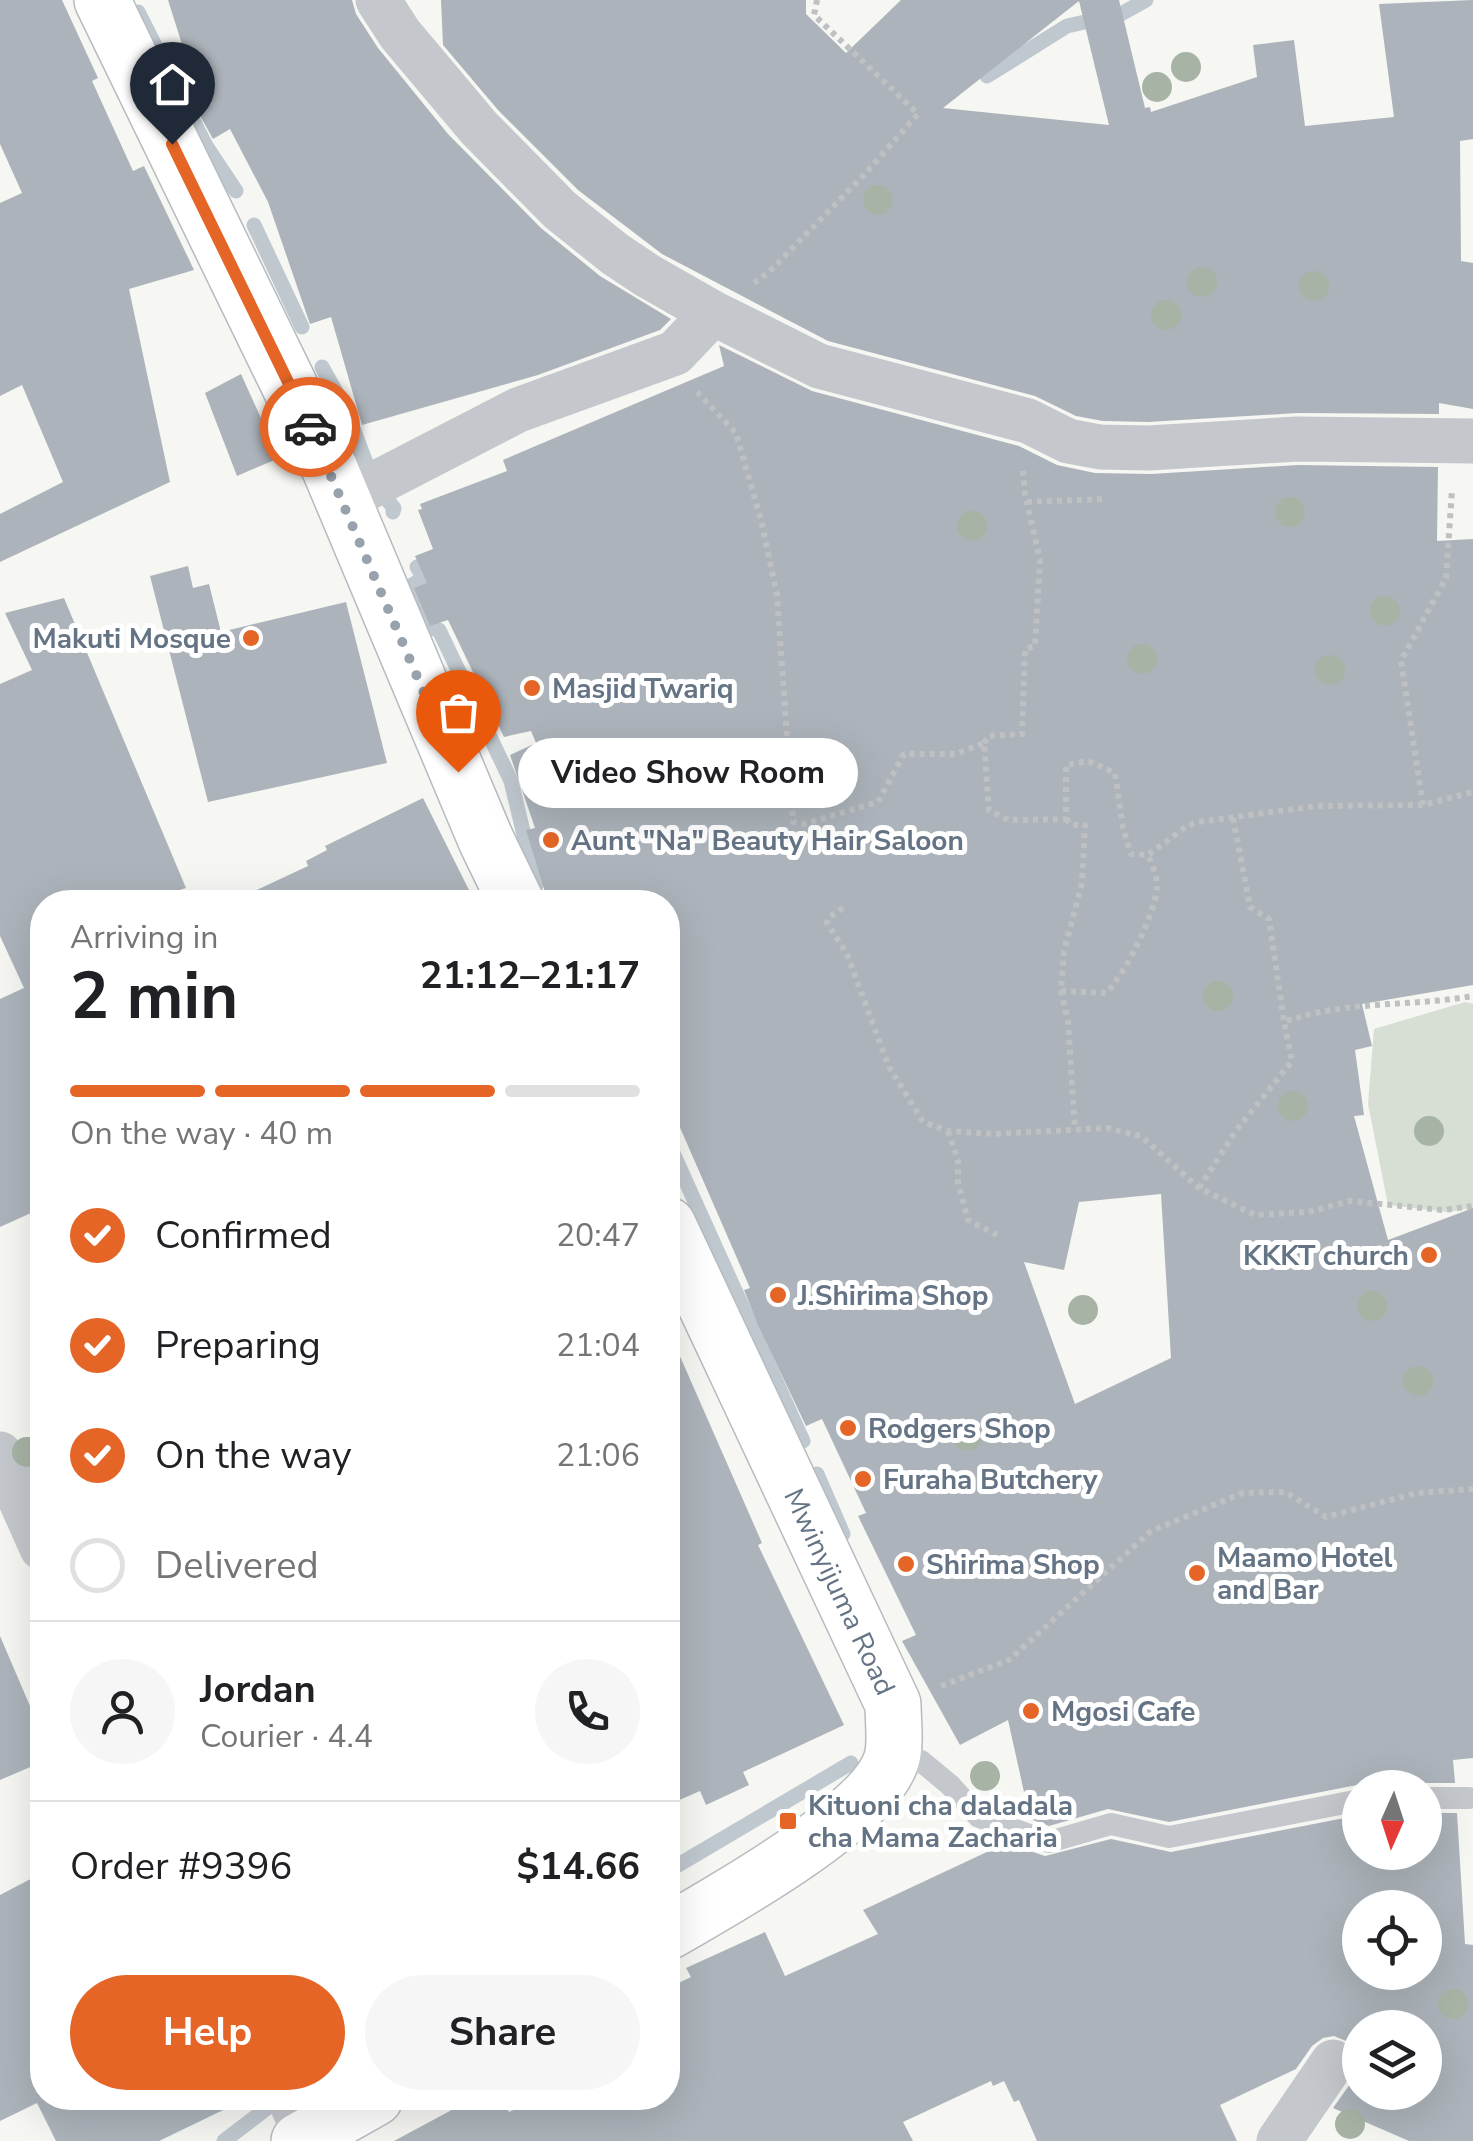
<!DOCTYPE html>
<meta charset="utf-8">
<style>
body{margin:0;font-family:"Nunito Sans",sans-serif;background:#f6f6f6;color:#202124;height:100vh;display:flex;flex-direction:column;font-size:38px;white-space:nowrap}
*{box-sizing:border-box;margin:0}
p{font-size:32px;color:#757577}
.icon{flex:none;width:55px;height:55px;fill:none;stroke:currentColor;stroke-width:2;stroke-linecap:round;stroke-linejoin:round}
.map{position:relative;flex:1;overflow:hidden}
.side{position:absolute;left:30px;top:890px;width:650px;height:1220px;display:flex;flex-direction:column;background:#fff;border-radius:40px;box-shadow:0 10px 40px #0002}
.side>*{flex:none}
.needle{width:65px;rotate:183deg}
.tools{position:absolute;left:1342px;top:1770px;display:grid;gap:20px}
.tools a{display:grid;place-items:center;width:100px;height:100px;border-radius:50%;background:#fff;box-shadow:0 10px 40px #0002;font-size:50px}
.pin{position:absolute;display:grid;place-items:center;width:85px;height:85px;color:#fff;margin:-102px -42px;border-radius:50% 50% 50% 0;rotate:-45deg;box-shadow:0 0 10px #0007}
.pin .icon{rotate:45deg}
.courier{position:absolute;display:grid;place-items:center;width:100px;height:100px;margin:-50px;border:8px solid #e46526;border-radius:50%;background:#fff;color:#222;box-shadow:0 2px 12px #0007}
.bubble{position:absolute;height:70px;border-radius:35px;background:#fff;box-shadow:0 10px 40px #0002;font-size:32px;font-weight:700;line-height:70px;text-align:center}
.head em{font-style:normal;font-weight:700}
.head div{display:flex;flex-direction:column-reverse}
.head{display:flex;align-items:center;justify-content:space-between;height:170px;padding:0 40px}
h1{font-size:65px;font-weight:700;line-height:75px}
.bar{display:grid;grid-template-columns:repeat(4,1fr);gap:15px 10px;align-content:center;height:120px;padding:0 40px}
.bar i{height:12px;border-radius:8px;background:#e0e0e0}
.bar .selected{background:#e46526}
.bar p{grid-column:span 4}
.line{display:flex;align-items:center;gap:25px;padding:0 40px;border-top:2px solid #e0e0e0}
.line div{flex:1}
.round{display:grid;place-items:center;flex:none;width:105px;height:105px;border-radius:52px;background:#f6f6f6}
ol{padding:0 40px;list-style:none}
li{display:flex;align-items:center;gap:30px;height:110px}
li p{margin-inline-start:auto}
li .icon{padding:10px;border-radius:50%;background:#e46526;color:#fff;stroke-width:4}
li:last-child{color:#757577}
li i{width:55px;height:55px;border:5px solid #e0e0e0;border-radius:50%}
.cta{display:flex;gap:20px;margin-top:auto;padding:20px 40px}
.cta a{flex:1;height:115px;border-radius:60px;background:#e46526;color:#fff;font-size:40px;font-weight:700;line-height:115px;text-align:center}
.cta a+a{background:#f6f6f6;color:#202124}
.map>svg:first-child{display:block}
</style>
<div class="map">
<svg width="1473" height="2141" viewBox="0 0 1473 2141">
<rect width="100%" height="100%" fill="#f6f7f3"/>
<!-- green -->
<path fill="#d7ded4" d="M1465 1002 1473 1004V1208L1447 1212 1388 1205 1368 1104 1374 1029Z"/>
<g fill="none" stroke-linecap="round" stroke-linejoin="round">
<!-- stream -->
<path stroke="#c0c8cf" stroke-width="15" d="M138 12 206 146 236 191
M987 76 1067 26 1121 14 1146 0
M254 225 302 327
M322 367 346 410 374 484 394 508 393 512
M417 567 424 578 409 587 423 627 439 630 511 781 536 885
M668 1142 803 1441
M817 1474 843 1534
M668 1871 851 1763
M224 2141 280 2098"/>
</g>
<!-- building -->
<path fill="#acb3ba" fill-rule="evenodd" d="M0 0H62L98 78 92 81 133 171 144 166 194 270 129 289 170 482 0 562V514L63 482 22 385 0 396V203L22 193 0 144Z
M168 0H352L356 14 378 48 448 134 541 228 600 276 671 319 660 330 538 375 362 425 331 317 310 324 268 202 230 129 213 139 172 65 186 57Z
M441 0H806V14L846 53 901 0H1119L1145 108 1150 107 1151 112 1257 77 1253 45 1294 40 1305 126 1394 117 1379 4 1473 0V139L1460 141 1461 261 1473 263V409L1439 403V414L1297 413 1148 422 1103 421 1076 416 1035 396 828 341 662 254 578 190 498 110 443 45ZM1079 1 1109 125 943 108Z
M719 345 812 391 1019 446 1057 465 1095 473 1151 474 1298 465 1438 467 1437 541 1473 539V985L1362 1004 1372 1046 1355 1050 1364 1115 1354 1116 1388 1240 1473 1208V1758L1453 1760 1455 1783H1425L1415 1788 1357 1785 1169 1822 1108 1809 1049 1826 1030 1819 1008 1720 960 1745 902 1641 916 1635 858 1516 866 1513 822 1419 806 1426 758 1325 744 1290 750 1288 668 1100V902H548L526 830 535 828 510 755 536 743 531 731 504 737 448 620 430 626 414 588 427 583 415 556 433 549 418 510 422 509 420 504 507 471 503 460 724 366ZM1161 1194 1171 1358 1075 1404 1024 1262 1064 1270 1079 1202Z
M241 374 279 458 237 476 205 393Z
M188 566 193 588 209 584 221 632 346 602 387 763 208 802 150 576Z
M64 598 186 888 143 902H42V1208L0 1227V999L24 988 0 936V684L32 670 5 613Z
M423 798 475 902H231L308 866 306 861 327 850 325 846Z
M668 1329 762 1543 758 1545 844 1725 743 1772 749 1785 706 1805 700 1791 668 1805Z
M0 1636 42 1734V1762L0 1780Z
M1425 1813H1457L1465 1944 1473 1945V2141H1409L1333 2108 1355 2077 1359 2063 1351 2043 1334 2036 1323 2038 1312 2046 1296 2069 1220 2105 1237 2141H1037L1019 2100 1014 2102 1004 2081 993 2086 991 2081 903 2122 913 2141H394L474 2098H502L509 2112 541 2098H668V1988L691 1977 686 1968 765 1932 785 1976 878 1934 863 1910 1006 1843 1045 1856 1111 1839 1171 1852 1360 1815V1852H1425ZM1360 1908H1425V1972H1360ZM1360 2028H1425V2092H1360Z
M42 1873V2098H248L159 2141H56L37 2103 0 2121V1895Z"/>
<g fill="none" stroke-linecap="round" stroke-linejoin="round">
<!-- secondary casing -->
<g stroke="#b6bbc0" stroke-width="58">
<g id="secondary">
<path d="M102 0 329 467 486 840 516 902"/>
<path id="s1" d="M668 1225 893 1704C893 1720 896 1743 892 1758 876 1816 720 1902 668 1932"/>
<path d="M299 2141 375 2098"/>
</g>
</g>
<!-- path -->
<path stroke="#bec0c2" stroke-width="6" stroke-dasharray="5 5" stroke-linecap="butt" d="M754 283 770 271 862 177 918 114 814 15 817 0
M697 392 736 433 761 520 777 595 793 822 804 824 878 802 904 754H956L984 743 989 810 1008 820 1066 819V765L1088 761 1115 773 1123 828 1131 854 1148 855 1187 826 1198 822 1317 806 1423 805 1473 792
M1027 502 1105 499
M984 743 988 736 1022 734 1025 649 1035 646 1040 560 1025 495 1023 471
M1423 805 1401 661 1446 578 1452 490
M1233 818 1250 907 1269 919 1284 1022C1344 1000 1411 1007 1473 996
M1066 819 1071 825H1085L1082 883 1064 951 1061 991 1068 1021 1075 1130
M843 908 828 918 827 923 847 954 889 1067 923 1122 948 1131 994 1134 1107 1128 1141 1136 1199 1188 1255 1215 1308 1212 1350 1201 1443 1210 1473 1206
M1061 991 1106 993C1125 974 1156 913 1157 886 1157 875 1152 864 1148 855
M948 1131 958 1160V1183L968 1220 997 1235
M1199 1188 1235 1132 1292 1061 1284 1022
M941 1686 1009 1660 1151 1531 1243 1493 1285 1492 1326 1517 1417 1493 1473 1489"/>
<!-- lane -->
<path stroke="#c4c7cb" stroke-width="22" d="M893 1759 921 1761 950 1785 979 1817 1049 1842 1111 1824 1169 1837 1360 1800
M1425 1798H1469"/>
<!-- street -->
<path stroke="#c4c7cb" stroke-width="45" d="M378 0 400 34 479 128 560 210 615 254 648 276 713 313 819 366 1028 421 1068 441 1100 447 1149 448 1297 439 1473 441
M329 467 367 488 518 410 675 353 713 313
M0 1454 42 1548
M289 2098 307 2137
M1279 2141 1333 2062"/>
<!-- secondary -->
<use href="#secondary" stroke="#fff" stroke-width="55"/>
</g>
<!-- trees -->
<g fill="#a7b3a4">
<circle cx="1186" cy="67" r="15"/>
<circle cx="1157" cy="87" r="15"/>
<circle cx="878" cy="200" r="15"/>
<circle cx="1202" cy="282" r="15"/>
<circle cx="1314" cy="286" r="15"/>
<circle cx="1166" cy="315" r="15"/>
<circle cx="1290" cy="512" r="15"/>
<circle cx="972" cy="526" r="15"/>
<circle cx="1385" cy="611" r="15"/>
<circle cx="1142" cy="659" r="15"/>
<circle cx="1330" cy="670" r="15"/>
<circle cx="1218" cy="996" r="15"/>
<circle cx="1293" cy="1106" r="15"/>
<circle cx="1429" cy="1131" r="15"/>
<circle cx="1372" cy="1306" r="15"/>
<circle cx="1083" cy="1310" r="15"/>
<circle cx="1418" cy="1381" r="15"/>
<circle cx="967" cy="1436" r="15"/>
<circle cx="27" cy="1452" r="15"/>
<circle cx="985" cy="1776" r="15"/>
<circle cx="1453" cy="2004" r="15"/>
<circle cx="1350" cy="2124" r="15"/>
</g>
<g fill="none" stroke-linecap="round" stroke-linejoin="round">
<!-- done -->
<path stroke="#98a2ac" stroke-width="10" stroke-dasharray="0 18" d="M310 427 458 772"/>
<!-- route -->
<path stroke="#e46526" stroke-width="12" d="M172 144 310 427"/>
</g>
<!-- markers -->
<g fill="#e46526" stroke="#fff" stroke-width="4">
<circle cx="251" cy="638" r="10"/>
<circle cx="532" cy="688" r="10"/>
<circle cx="551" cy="840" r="10"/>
<circle cx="1429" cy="1255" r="10"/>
<circle cx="778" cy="1295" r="10"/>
<circle cx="848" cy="1428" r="10"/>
<circle cx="863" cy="1479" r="10"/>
<circle cx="906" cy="1564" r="10"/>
<circle cx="1197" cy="1573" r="10"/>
<circle cx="1031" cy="1711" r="10"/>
<rect x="778" y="1811" width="20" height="20" rx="5"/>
</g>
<g text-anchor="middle" stroke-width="10" stroke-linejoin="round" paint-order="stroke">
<!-- poi labels -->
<g font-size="28" font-weight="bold" fill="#657485" stroke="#fff" text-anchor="start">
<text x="231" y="648" text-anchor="end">Makuti Mosque</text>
<text x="552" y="698">Masjid Twariq</text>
<text x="571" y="850">Aunt "Na" Beauty Hair Saloon</text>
<text x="1409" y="1265" text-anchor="end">KKKT church</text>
<text x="798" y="1305">J.Shirima Shop</text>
<text x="868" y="1438">Rodgers Shop</text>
<text x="883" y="1489">Furaha Butchery</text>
<text x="1217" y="1567">Maamo Hotel<tspan x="1217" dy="32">and Bar</tspan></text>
<text x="926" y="1574">Shirima Shop</text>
<text x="1051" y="1721">Mgosi Cafe</text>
<text x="808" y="1815">Kituoni cha daladala<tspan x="808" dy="32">cha Mama Zacharia</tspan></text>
</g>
<!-- street labels -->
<g font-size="28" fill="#657485" stroke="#fff">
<text dy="10" stroke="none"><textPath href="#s1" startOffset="405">Mwinyijuma Road</textPath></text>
</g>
</g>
</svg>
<div class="tools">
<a><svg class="needle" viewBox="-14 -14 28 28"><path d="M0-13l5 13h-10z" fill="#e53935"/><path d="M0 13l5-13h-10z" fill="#757577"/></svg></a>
<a><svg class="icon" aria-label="locate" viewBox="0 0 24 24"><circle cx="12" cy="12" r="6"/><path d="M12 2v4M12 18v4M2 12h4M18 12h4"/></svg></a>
<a><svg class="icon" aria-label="layers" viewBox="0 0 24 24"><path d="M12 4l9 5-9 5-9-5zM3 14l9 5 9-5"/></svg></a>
</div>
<div class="pin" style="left:458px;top:772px;background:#ea580c"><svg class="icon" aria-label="bag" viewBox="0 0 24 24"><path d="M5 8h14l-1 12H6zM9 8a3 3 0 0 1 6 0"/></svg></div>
<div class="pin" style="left:172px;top:144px;background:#1f2937"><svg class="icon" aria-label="home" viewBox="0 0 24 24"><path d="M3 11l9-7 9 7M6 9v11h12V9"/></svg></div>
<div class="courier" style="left:310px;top:427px"><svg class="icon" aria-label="car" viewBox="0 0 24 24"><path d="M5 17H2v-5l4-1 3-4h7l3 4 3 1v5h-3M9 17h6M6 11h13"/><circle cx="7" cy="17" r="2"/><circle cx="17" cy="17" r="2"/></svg></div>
<div class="bubble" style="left:518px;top:738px;width:340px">Video Show Room</div>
<section class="side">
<div class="head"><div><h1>2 min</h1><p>Arriving in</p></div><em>21:12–21:17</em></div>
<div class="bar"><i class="selected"></i><i class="selected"></i><i class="selected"></i><i></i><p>On the way · 40 m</p></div>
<ol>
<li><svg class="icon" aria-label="check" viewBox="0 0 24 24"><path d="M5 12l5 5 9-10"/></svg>Confirmed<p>20:47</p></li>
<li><svg class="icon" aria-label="check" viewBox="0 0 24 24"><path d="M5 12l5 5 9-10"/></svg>Preparing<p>21:04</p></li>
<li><svg class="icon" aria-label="check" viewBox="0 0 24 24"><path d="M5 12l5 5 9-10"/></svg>On the way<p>21:06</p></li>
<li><i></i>Delivered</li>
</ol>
<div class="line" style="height:180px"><a class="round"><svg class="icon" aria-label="person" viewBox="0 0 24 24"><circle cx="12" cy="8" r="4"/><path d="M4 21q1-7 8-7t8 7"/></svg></a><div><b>Jordan</b><p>Courier · 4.4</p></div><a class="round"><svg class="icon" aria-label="phone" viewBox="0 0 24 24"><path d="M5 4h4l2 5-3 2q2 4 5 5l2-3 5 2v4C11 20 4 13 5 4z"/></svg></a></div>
<div class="line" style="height:130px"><div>Order #9396</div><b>$14.66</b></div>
<div class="cta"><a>Help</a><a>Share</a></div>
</section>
</div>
